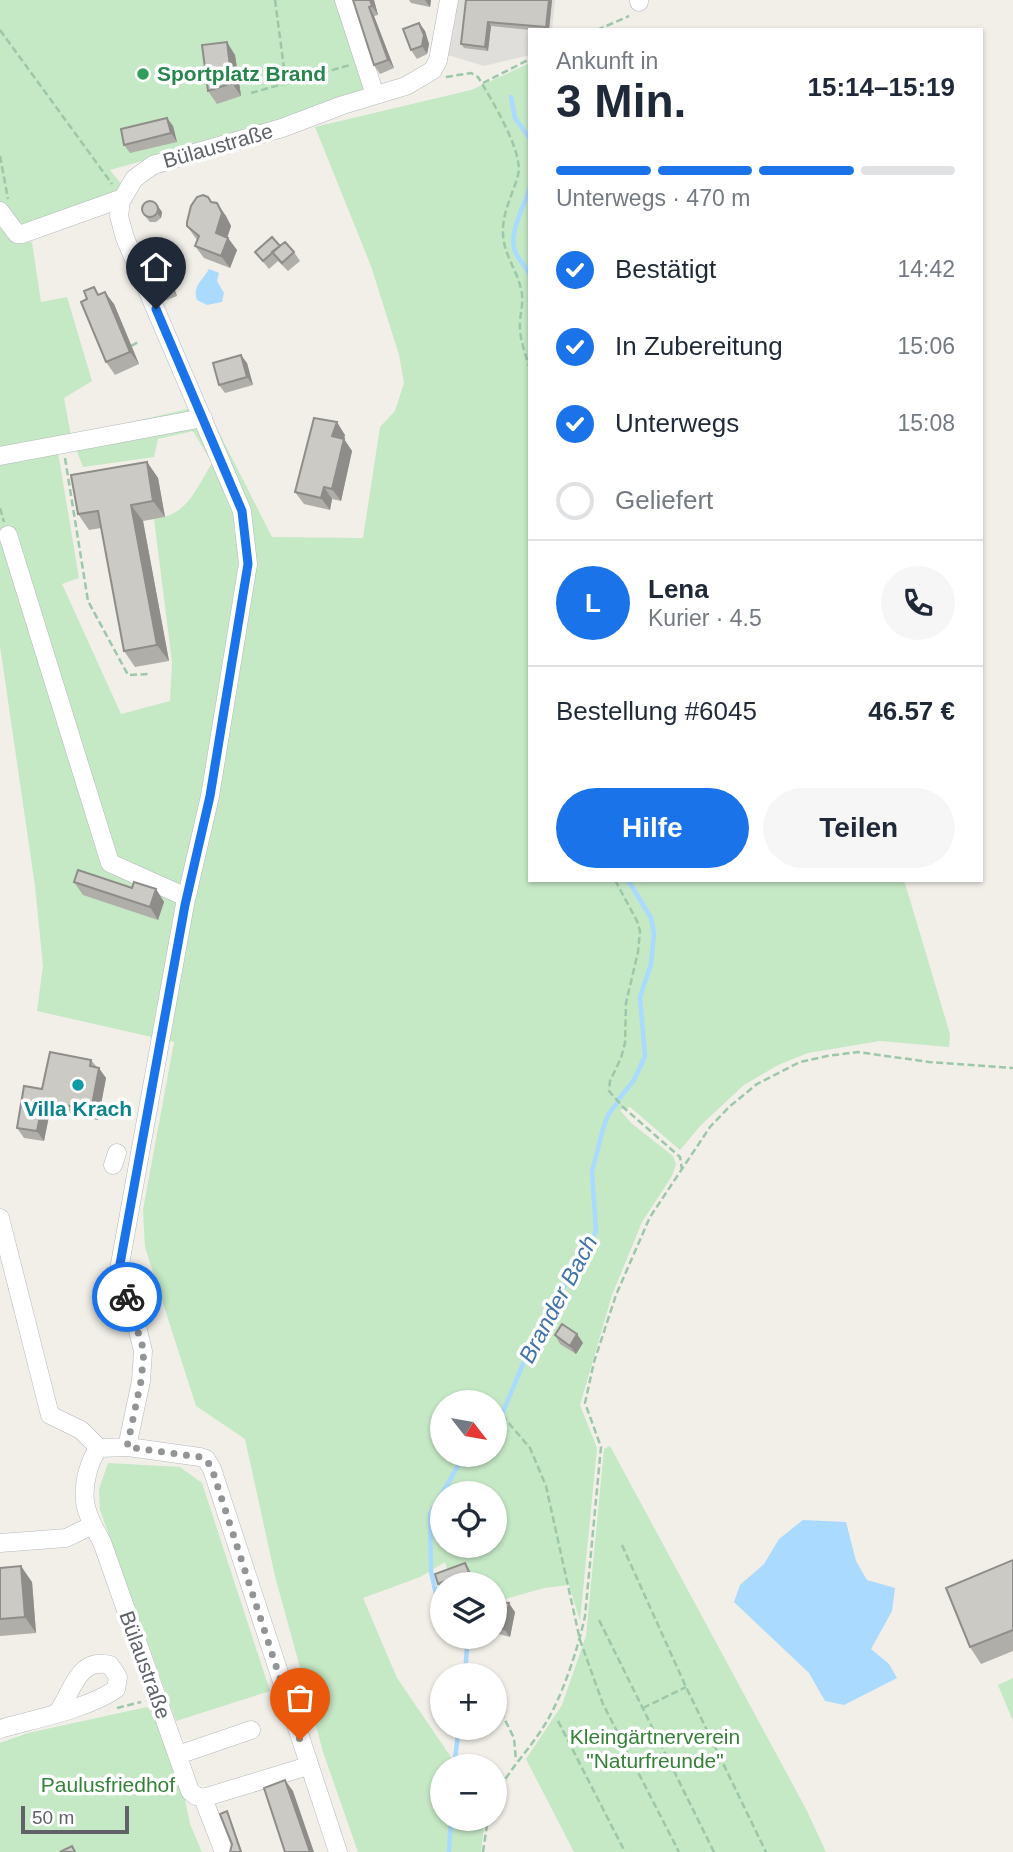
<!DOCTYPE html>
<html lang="de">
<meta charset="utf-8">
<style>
body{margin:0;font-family:Helvetica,sans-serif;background:#f6f6f7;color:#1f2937;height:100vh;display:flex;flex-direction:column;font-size:26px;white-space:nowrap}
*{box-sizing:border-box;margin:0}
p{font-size:23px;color:#747a83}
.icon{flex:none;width:38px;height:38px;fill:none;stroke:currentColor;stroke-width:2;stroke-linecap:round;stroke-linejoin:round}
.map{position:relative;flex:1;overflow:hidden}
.panel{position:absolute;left:528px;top:28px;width:455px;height:854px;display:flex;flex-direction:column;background:#fff;border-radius:0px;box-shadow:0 2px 5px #0004}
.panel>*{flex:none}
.needle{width:46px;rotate:121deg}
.fabs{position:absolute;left:430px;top:1390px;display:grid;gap:14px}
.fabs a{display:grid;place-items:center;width:77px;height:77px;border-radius:50%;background:#fff;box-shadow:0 2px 5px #0004;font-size:35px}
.scale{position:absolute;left:21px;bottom:18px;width:108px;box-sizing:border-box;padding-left:7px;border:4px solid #5f6368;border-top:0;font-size:19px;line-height:24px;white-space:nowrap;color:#5f6368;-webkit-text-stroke:5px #fff;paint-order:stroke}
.pin{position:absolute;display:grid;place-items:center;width:60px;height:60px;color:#fff;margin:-72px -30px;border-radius:50% 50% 50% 0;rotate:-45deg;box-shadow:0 0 7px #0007}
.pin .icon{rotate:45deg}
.courier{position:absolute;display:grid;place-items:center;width:70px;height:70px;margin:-35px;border:5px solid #1a73e8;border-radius:50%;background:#fff;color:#222;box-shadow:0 2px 9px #0007}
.headline em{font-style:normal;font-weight:600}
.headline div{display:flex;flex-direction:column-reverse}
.headline{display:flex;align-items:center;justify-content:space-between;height:119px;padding:0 28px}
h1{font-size:46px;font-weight:600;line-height:52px}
.bar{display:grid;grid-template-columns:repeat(4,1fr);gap:10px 7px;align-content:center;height:84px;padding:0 28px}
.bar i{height:9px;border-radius:5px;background:#e0e1e3}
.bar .current{background:#1a73e8}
.bar p{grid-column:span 4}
.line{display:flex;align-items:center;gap:18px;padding:0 28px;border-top:2px solid #e0e1e3}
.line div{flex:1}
.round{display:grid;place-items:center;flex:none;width:74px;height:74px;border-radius:37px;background:#f6f6f7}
ol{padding:0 28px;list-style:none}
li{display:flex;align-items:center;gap:21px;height:77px}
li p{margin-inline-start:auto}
li .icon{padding:7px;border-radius:50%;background:#1a73e8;color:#fff;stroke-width:4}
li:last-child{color:#747a83}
li i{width:38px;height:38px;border:4px solid #e0e1e3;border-radius:50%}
.primary-button{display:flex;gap:14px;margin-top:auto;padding:14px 28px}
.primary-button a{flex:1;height:80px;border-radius:42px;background:#1a73e8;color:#fff;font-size:28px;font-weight:600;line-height:80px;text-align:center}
.primary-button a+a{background:#f6f6f7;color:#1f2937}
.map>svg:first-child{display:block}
</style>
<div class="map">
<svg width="1013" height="1852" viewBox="0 0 1013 1852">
<rect width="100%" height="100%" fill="#f1efe8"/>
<!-- industrial -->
<path fill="#e0deda" d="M458 0H555L552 30H530V55L484 66 448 55Z"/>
<!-- green -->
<path fill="#c5e8c5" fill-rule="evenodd" d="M0 0H337L365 90 251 130 110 170 123 186 117 191 6 236 14 243 32 242 41 302 67 297 92 381 64 398 71 436 205 405 272 537 363 538 380 427 395 411 404 383 399 355 371 266 315 127 471 90 530 63V880H904L950 1034 949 1047 880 1041 808 1053 778 1065 744 1085 701 1125 680 1150 630 1107 620 1110 631 1123 673 1156 676 1164 672 1176 642 1222 612 1295 580 1405 597 1448 580 1621 569 1585 544 1588 495 1602V1584H452L445 1562 420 1577 363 1598 397 1678 457 1766H443V1818H485L481 1852H358L323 1752 275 1576 245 1439 196 1406 145 1247 143 1210 174 1042 37 1011 43 966 35 886 0 646ZM193 431 212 463C196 489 187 516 154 519L172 662 170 701 121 714 62 584 79 578 56 440 71 436 83 467 154 457 158 439ZM443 1402H495V1454H443ZM443 1493H495V1545H443Z
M610 1446 806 1809 826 1852H574L526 1759 562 1705 586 1636 604 1449Z
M108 1463 180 1467 202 1483 270 1691 176 1721 100 1510 99 1489Z
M1013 1678V1721L998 1685Z
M147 1707 157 1717 185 1799 190 1824 202 1852H0V1743L28 1733Z"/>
<!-- water -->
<path fill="#aadaff" d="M209 269 219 273 217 281 224 293 222 302 207 305 197 300C192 286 203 280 209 269Z
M803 1520 846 1522 856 1561 867 1580 895 1588 892 1611 871 1649 889 1664 897 1678 844 1705 825 1701 809 1673 734 1602 740 1585 764 1564 779 1539Z"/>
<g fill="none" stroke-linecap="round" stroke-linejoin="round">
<!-- stream -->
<path stroke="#aadaff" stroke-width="4.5" d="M511 97 515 118 530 139
M530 187C525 205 508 233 515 251 518 259 526 267 530 275
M530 326V327
M619 1099 634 1080 645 1056 640 997 651 964 654 933 651 918 628 880
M503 1412 535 1335 568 1280 587 1255 596 1230 592 1172 603 1129 608 1115 616 1104
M495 1423 500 1415
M443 1609 437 1599 431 1571 430 1514 458 1466 468 1454
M460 1636 467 1647 465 1675
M454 1766 459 1727
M449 1852 451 1818"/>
<!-- minor casing -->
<g stroke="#b5b8bc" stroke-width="19">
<path id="minor" d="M344 0 375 95
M639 0V2
M0 211 17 234H22L123 198
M0 456 203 418
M8 535 110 863 186 897
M113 1165 117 1153
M0 1218 50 1415 81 1430 99 1448
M127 1447 141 1381 143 1351 135 1318 124 1289 120 1264 185 904 210 796 248 564 242 511 125 238 119 216 121 201 134 179 153 165 282 128 343 105 406 86 433 70 438 60 449 0
M0 1543 66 1538 93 1525
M0 1729C34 1719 88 1709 116 1689L118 1677 110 1665C78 1657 73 1690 58 1712
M178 1755 251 1730
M308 1766 203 1798 196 1796 190 1791 102 1542C95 1530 86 1514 85 1501 83 1484 89 1460 99 1448L128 1447 200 1457 206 1459 212 1469 338 1852
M203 1798 224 1852"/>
</g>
<!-- path -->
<path stroke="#9cc7a9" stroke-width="2.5" stroke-dasharray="7 3.5" stroke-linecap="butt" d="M275 0 286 83
M0 30 112 184
M597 30 629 16
M446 77 471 73 478 77C491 99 524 152 518 175 513 194 502 213 503 233 503 253 517 270 521 289 524 300 521 310 520 321 519 338 525 353 530 369
M483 83 530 59
M251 93 350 65
M0 156 8 199
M131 346 140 341
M65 458 88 601 128 675 150 674
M0 508 4 522
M615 880 637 921 640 931 638 952 626 1003 625 1043 621 1058 610 1081 609 1091 623 1107 680 1157 682 1170
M495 1407 530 1448 546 1486 580 1640 603 1704 679 1852
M622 1545 686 1687 766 1852
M599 1620 714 1852
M496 1702 514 1738 516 1761
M117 1708 141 1702
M643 1708 686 1687
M558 1721 625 1852
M495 1797C509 1769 526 1754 542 1729 561 1701 578 1649 585 1616L601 1447 585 1403 594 1362 616 1295 650 1217 710 1127 729 1107 757 1084 800 1062 827 1056 858 1052 929 1062 1013 1068
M483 1852 488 1818"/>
<!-- minor -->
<use href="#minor" stroke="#fff" stroke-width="18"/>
</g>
<!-- wall -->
<path fill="#afaea9" d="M353 0H374L378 15 374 16 394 68 380 74 374 65Z
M409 0H431L430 7 411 3Z
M466 0H552L549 30H530L491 26 488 51 464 48 461 44Z
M419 23 425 31 429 44 427 54 417 59 411 50Z
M235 55 241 96 217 104 208 91Z
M167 118 173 126 177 142 130 153 124 145Z
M208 197 212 202 226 216 231 226 227 237 237 250 230 268 204 258 195 246 197 240 187 226Z
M156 203 162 212 161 218 156 222H150L143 214Z
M280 246 294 252 300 261 288 271 278 261 269 269 255 252Z
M158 254 164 262 177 296 164 301 158 293Z
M99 294 114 304 139 364 115 375 106 362Z
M247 363 253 385 225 393 219 385Z
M345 435 344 439 352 451 341 501 332 499 330 510 304 504 295 492Z
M147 462 158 478 165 517 143 521 169 661 135 667 124 651 101 528 89 530 78 514Z
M74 882 156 889 164 902 158 920 83 895Z
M91 1060 106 1078 98 1120 50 1111 44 1141 24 1138 17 1128 42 1089Z
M577 1334 583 1343 576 1354 560 1344 555 1335Z
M1013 1560V1651L981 1664 970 1647Z
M468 1567 472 1576 453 1584H443V1588H441L438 1584Z
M0 1568 32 1582 36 1633 0 1636Z
M495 1602 515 1612 510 1637 495 1633Z"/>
<!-- shaded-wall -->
<path fill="#8f8d8a" d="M370 0H374L378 15 372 6Z
M425 0H431L430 7Z
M549 0H552L549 30H547L546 27Z
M369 7 374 16 394 68 388 60Z
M488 22 491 26 488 51 485 47Z
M419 23 425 31 429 44 427 54 422 46Z
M227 42 235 55 241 96 232 83Z
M167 118 173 126 177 142 171 133Z
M217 203 226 216 231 226 225 245 216 233Z
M159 208 162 212 161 218 158 214Z
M228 238 237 250 230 268 221 256Z
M158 254 164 262 177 296 171 287Z
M105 292 114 304 139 364 130 352Z
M241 355 247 363 253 385 247 377Z
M337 422 345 435 344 439 352 451 341 501 332 489V436Z
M147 462 158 478 165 517 153 501Z
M324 487 332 499 330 510 321 498Z
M131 505 143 521 169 661 157 645Z
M156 889 164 902 158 920 150 907Z
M99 1068 106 1078 98 1120 91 1110Z
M43 1101 50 1111 44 1141 37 1131Z
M577 1334 583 1343 576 1354 570 1346Z
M21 1566 32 1582 36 1633 25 1617Z
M509 1603 515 1612 510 1637 504 1629Z
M285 1780 293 1791 314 1852H310Z
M227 1811 229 1815 242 1852H241Z"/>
<!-- building -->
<path fill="#cccac5" stroke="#8f8d8a" stroke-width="2" d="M353 0H370L372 6 369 7 388 60 374 65Z
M466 0H549L546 27 488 22 485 47 461 44Z
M419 23 424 35 422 46 411 50 403 29Z
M227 42 232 83 208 91 202 45Z
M167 118 171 133 124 145 121 129Z
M203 195 208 197 211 202 217 203 222 213 216 233 228 238 221 256 195 246 199 236 187 226V222L191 206 197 197Z
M142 209a8 8 0 1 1 16 0a8 8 0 1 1-16 0Z
M272 237 280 246 263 261 255 252Z
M285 242 294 252 282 263 272 252Z
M158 254 171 287 158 293 144 259Z
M94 287 98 295 105 292 130 352 106 362 81 302 87 299 84 291Z
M241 355 247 377 219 385 213 363Z
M314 418 337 422 332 436 344 439 332 489 324 487 321 498 295 492Z
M147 462 153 501 131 505 157 645 124 651 98 511 78 514 71 475Z
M78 870 132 888 134 882 156 889 150 907 74 882Z
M50 1052 91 1060 90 1066 99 1068 91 1110 43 1101 37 1131 17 1128 24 1086 42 1089Z
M562 1324 577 1334 570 1346 555 1335Z
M1013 1560V1630L970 1647 946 1588Z
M465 1563 469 1572 438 1584 435 1574Z
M21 1566 25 1617 0 1619V1568Z
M495 1602 509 1603 504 1629 495 1627Z
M285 1780 310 1852H285L264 1788Z
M227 1811 241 1852H230L232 1844 220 1814Z
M72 1846 75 1852H60Z"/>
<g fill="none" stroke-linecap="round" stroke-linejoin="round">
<!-- done -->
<path stroke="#929495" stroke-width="7" stroke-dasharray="0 12.6" d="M127 1297 144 1351 141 1381 127 1447 200 1457 206 1459 212 1469 300 1740"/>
<!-- route -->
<path stroke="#1a73e8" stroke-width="9" d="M127 1297 120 1264 185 905 210 796 248 564 242 511 156 309"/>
</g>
<!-- markers -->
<circle fill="#2e9e5b" stroke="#fff" stroke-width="2.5" cx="143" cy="74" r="7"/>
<circle fill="#0f9aa8" stroke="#fff" stroke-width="2.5" cx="78" cy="1085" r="7"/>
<g text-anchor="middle" stroke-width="7" stroke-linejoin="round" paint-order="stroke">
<!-- leisure labels -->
<g font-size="21" font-weight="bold" fill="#27864d" stroke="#fff" text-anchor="start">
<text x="157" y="81">Sportplatz Brand</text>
</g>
<!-- street labels -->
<g font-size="21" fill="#5f6368" stroke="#fff">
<text transform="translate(218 146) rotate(-16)" y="7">Bülaustraße</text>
<text transform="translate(145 1665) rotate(70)" y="7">Bülaustraße</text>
</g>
<!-- culture labels -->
<g font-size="21" font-weight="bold" fill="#0d838f" stroke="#fff">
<text x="78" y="1116">Villa Krach</text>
</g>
<!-- park labels -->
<g font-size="21" fill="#348238" stroke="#fff">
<text x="655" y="1744">Kleingärtnerverein<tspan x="655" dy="24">"Naturfreunde"</tspan></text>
<text x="108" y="1792">Paulusfriedhof</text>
</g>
<!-- water labels -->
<g font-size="23" font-style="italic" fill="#4174aa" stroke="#fff">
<text transform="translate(558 1299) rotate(-62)" y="8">Brander Bach</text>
</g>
</g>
</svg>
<div class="fabs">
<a><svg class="needle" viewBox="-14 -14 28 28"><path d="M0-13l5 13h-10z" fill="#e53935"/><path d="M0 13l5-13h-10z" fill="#747a83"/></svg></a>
<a><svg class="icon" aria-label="locate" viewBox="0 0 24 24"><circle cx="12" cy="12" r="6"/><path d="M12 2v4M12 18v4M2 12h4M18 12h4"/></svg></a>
<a><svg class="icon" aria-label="layers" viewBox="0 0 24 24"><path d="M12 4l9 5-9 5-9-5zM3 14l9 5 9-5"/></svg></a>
<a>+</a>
<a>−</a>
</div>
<div class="scale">50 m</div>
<div class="pin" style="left:300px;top:1740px;background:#ea580c"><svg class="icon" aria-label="bag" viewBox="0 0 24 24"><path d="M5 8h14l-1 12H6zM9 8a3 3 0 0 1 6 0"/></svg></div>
<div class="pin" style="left:156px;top:309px;background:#1f2937"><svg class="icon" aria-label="home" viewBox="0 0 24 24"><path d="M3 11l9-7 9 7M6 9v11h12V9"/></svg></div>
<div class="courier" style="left:127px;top:1297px"><svg class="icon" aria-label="bike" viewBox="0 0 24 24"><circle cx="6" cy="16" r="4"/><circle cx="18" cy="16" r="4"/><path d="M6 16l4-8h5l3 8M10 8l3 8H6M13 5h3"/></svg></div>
<section class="panel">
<div class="headline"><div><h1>3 Min.</h1><p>Ankunft in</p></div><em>15:14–15:19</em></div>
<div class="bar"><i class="current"></i><i class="current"></i><i class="current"></i><i></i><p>Unterwegs · 470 m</p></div>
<ol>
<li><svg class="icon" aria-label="check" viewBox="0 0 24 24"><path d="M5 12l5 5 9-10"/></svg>Bestätigt<p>14:42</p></li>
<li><svg class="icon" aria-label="check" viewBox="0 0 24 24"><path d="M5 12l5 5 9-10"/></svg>In Zubereitung<p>15:06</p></li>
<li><svg class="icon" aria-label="check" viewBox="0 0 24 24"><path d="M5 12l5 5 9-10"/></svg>Unterwegs<p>15:08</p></li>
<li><i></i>Geliefert</li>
</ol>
<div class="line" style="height:126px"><b class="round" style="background:#1a73e8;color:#fff">L</b><div><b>Lena</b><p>Kurier · 4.5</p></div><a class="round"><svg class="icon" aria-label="phone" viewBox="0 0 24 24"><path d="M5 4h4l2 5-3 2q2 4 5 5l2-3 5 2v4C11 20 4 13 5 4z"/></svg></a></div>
<div class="line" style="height:91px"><div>Bestellung #6045</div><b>46.57 €</b></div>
<div class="primary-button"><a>Hilfe</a><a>Teilen</a></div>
</section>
</div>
